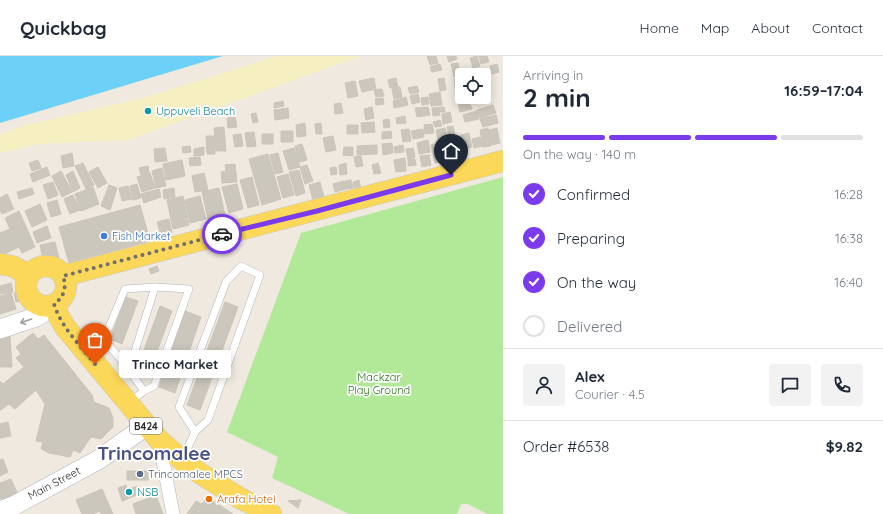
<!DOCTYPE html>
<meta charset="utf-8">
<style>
body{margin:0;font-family:Quicksand,sans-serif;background:#f2f2f3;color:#1f2937;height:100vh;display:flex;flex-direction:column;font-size:15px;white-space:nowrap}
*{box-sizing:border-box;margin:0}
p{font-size:13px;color:#747a83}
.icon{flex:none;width:22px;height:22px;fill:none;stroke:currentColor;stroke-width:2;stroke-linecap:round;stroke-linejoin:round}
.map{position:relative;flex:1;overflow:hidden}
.side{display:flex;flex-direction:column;background:#fff;width:380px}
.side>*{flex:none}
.tools{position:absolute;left:455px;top:12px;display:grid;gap:8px}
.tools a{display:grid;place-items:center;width:36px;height:36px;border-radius:4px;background:#fff;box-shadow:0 2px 10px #0003;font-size:20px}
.pin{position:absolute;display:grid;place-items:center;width:34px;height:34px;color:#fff;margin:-41px -17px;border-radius:50% 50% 50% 0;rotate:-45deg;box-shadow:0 0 4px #0007}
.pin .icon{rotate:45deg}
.courier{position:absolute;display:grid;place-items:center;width:40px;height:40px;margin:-20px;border:3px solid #7c3aed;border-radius:50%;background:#fff;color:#222;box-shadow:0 1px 5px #0007}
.bubble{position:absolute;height:28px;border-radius:4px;background:#fff;box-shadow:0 2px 10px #0003;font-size:13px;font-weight:700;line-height:28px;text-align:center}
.head em{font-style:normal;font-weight:700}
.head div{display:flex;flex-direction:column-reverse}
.head{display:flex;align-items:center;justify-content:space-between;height:68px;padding:0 20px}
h1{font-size:26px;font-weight:700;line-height:30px}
.bar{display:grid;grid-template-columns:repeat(4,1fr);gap:6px 4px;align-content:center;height:48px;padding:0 20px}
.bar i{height:5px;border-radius:3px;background:#e0e1e3}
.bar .on{background:#7c3aed}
.bar p{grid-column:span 4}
.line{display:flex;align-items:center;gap:10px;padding:0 20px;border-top:1px solid #e0e1e3}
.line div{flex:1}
.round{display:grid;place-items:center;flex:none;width:42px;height:42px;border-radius:4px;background:#f2f2f3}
ol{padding:0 20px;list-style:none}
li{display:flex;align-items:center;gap:12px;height:44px}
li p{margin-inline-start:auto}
li .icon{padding:4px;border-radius:50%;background:#7c3aed;color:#fff;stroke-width:4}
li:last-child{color:#747a83}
li i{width:22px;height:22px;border:2px solid #e0e1e3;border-radius:50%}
header{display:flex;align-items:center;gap:24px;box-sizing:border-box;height:56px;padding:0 20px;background:#fff;border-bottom:1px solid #e0e1e3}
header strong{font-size:19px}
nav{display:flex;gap:22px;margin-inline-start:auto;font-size:14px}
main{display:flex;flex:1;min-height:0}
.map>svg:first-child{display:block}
</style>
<header>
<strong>Quickbag</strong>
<nav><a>Home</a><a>Map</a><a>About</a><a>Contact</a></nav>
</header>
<main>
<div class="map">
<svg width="503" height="458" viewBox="0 0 503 458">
<rect width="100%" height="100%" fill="#efe9df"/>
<!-- green -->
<path fill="#b2e998" d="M503 121V458H487L468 448H461L457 458H349L272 422 278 401 227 376 301 177Z"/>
<!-- sand -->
<path fill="#f6efc1" d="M277 0H361L128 84 39 88 0 97V78L26 69 147 41Z"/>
<!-- water -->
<path fill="#6cd0f7" d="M0 0H223L0 67Z"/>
<!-- building -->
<path fill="#cbc7bd" stroke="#cbc5b8" d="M427 0H436L438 7 430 9Z
M447 0H456L457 3 449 6Z
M477 0 480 10 473 12 470 2Z
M479 0H487L489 6 481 8Z
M458 7 461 20 454 21 451 8Z
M440 8 442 14 432 16 430 11Z
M497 8 499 16 492 18 490 10Z
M374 22 376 33 362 36 359 25Z
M396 22 398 31 390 32 388 24Z
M444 22 446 34 440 35 438 23Z
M462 22V31L455 32 454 23Z
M355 25 358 40 348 42 345 27Z
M417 30 419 36 410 38 408 32Z
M400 31 402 41 394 43 392 33Z
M382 33 384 40 376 41 374 34Z
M462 33V41H468L472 53 460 56 455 35Z
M440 36 442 49 431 50 429 38Z
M418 38 420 46 412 48 410 40Z
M406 41 408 49 394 52 393 45Z
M428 41 429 48 422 49 421 42Z
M383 42 384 48 376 49 375 43Z
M283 45 284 50 274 52V47Z
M341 47 343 57 335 58 334 48Z
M493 49 496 57 480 62 477 54Z
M372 51 374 62 366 64 364 53Z
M428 51 430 59 417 61 415 52Z
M444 51 445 56H439L440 59 433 60 432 52Z
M288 52 289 62 275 64 274 54Z
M477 55 479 63 465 66 463 59Z
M450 56 452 66 443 68 442 58Z
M256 57 258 66 253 67 251 58Z
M496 59 498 67 483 71 480 63Z
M405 60 406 67 397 68 396 62Z
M235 61 237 71 228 72 227 62Z
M389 63 390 71 384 72 383 64Z
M440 64 442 70 435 71 433 66Z
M374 66 375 76 362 77 361 67Z
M305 67 306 80 297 81 296 69Z
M321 67 322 78H316L315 68Z
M432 68 434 77 425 78 424 69Z
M347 69H358V78H347Z
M453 70 455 80 449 81 447 71Z
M224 71 226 95H216L214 72Z
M445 72 447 81 438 84 436 74Z
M488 72 491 90 483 91 480 74Z
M497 72 500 87 492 89 489 74Z
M409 73 411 85 403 86 401 74Z
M423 73 424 81 413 83 411 75Z
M281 75H293V86H281Z
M391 75 392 82 382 83V76Z
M254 76 256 90 247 91 245 77Z
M469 77 472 91 464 92 461 79Z
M241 78 243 90 235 91 233 79Z
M262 78H273V88H262Z
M206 80H214L215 98H207Z
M333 80 336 94 326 96 323 82Z
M480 81 482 90 474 92 472 83Z
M428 84 430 96 419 98 417 87Z
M452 84 454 92 444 95 442 87Z
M392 87 393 97 383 99 382 88Z
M441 87 445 105 435 107 431 89Z
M302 88 307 104 299 106 295 90Z
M377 89V98L357 99V90Z
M403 89 404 96 395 97 394 91Z
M190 90 191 96 183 97 182 91Z
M204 91V99L194 100V93Z
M344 91H353V100L343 99Z
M165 92 167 105 155 106 154 93Z
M294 92 300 111 289 114 283 95Z
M413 92 415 101 408 103 406 93Z
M72 97 74 110 63 112 61 100Z
M278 97 283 116 275 118 270 99Z
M453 97 454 104 449 106 447 98Z
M268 98 281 143 262 149 249 103Z
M429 99 431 109 422 111 420 100Z
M361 100 363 110 356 111 354 101Z
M200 101 201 109 190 110 189 102Z
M405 102 406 115 396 116 394 104Z
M408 103H415L416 109 408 110Z
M38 104 41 112 32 115 29 107Z
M182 104 185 120 166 124 163 108Z
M83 107 94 129 86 133 75 110Z
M346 107 347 118 340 119 339 109Z
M378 107 381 117 374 118 372 109Z
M235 108 237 126 222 127 221 116 226 115 225 109Z
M307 109 313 125 305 128 300 111Z
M148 110 149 116 141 119 139 112Z
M47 111 50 119 33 126 30 118Z
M98 111 107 127 98 132 89 116Z
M336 111 337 118 331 119 330 112Z
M162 112 166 130 156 132 152 115Z
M299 114 305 137 296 140 289 116Z
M61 115 72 136 62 141 52 120Z
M73 115 80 132 73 136 66 119Z
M150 117 155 132 142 136 137 121Z
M204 117 208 134 195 136 192 120Z
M288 118 294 139 283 142 277 121Z
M252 121 259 149 248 152 240 124Z
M351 124 353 132 347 133 345 125Z
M359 124 361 134 355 135 353 126Z
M344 125 346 133 335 136 333 128Z
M53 126 58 139 48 143 43 129Z
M320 126 324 141 313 144 309 129Z
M137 128 141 142 133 144 130 130Z
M237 128 243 153 229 157 222 131Z
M109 129 117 132 110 154 101 150Z
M128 130 132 143 122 145 119 132Z
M93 131 99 148 81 155 75 138Z
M32 132 34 138 19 143 17 136Z
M174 132 175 141 164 143 163 134Z
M219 132 225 159 208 163 202 136Z
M159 133 161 141 144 147 141 138Z
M7 138 14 153 2 158 0 155V142Z
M73 139 80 154 70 158 64 143Z
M183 140 189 169 173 173 167 144Z
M200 140 206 163 190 167 185 144Z
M57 144 61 158 51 161 47 147Z
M40 148 47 164 32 171 25 155Z
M140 149 150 185 69 207 59 171Z
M19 155 35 191 22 197 19 191 0 200V177L10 173 5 162Z
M169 163 172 177 161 180 157 166Z
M47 170 51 182 37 187 33 176Z
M55 186 59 202 43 205 40 189Z
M157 210 159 215 151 218 149 213Z
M11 227 13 236 0 238V230Z
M22 235 24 244 16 246 14 237Z
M11 237 16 253 0 258V240Z
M126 241 138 245 122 288 110 283Z
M225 246 238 251 200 354 187 349Z
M160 250 172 255 149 317 137 313Z
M185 255 201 261 175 337 159 331Z
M33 277 38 283 44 279 92 339 94 346 109 352 113 362V371L101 383 91 381 80 397 73 394 70 401 49 397 41 393 43 386 36 385 45 348 36 334 15 353 9 348 1 354H0V325L3 328 24 311 16 302 21 298 16 291Z
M10 280 12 311H0V281Z
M8 366 11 380 0 382V368Z
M3 403 8 416 0 420V404Z
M127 415H148V424H127Z
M11 423 19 441 3 447 0 441V427Z
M126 429 127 434 137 430 139 438 122 445 118 432Z
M102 433 113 458H101L100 455 93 458H82L76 444Z
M156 439 163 458H136L133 448Z
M207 441 233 458H187L196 445 202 448Z
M301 444 298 452 288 445Z"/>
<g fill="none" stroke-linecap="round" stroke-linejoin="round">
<!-- lane casing -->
<g stroke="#b3b5c1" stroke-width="8">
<path id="lane" d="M129 314 155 231
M130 346 144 335 154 330 189 233 155 231 125 233 104 283 129 314 144 335
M183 402 195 376 208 364 260 219 241 210 226 226 179 351 195 376"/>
</g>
<!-- street casing -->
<g stroke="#b3b5c1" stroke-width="14">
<path id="street" d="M159 384 173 458"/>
</g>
<!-- secondary casing -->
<g stroke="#b3b5c1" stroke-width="20">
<path id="secondary" d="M0 273 36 261 41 258 46 250
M0 455 13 450 98 404 146 370"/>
</g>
<!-- primary casing -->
<g stroke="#c8c8c8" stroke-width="22">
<path id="primary" d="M0 208 12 210 29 219
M26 230a20 20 0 1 1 40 0a20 20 0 1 1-40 0Z
M63 220 503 105
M54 248 58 259 65 271 159 384 182 404 201 418 238 441 271 458"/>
</g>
<!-- lane -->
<use href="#lane" stroke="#fff" stroke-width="7"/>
<!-- street -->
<use href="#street" stroke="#fff" stroke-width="13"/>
<!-- secondary -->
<use href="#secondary" stroke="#fff" stroke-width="19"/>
<!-- primary -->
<use href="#primary" stroke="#fbd859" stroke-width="21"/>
</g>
<!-- one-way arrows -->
<defs><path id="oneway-shaft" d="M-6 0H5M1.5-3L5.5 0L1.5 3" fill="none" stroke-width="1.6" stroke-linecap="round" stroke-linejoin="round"/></defs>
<use stroke="#a0a0a0" href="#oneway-shaft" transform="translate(26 265) rotate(161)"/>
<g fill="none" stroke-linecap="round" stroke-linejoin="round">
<!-- done -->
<path stroke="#716f6b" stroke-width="4" stroke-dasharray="0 7.2" d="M95 308C80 289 61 271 54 248 64 241 67 232 63 220L222 178"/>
<!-- route -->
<path stroke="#7c3aed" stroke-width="5" d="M222 178 317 155 451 119"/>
</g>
<!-- markers -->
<g fill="#0f9aa8" stroke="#fff" stroke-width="1.5">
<circle cx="148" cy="55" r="4"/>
<circle cx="129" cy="436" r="4"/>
</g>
<circle fill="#3f7fe0" stroke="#fff" stroke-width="1.5" cx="104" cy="180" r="4"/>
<circle fill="#5c6f8a" stroke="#fff" stroke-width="1.5" cx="140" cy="418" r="4"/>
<circle fill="#e8710a" stroke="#fff" stroke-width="1.5" cx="209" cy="443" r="4"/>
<g text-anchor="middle" stroke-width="3.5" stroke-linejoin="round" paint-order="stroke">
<!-- shield labels -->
<rect fill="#fff" stroke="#6c6c6c" stroke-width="1" x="130" y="362" width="32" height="16" rx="3"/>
<g font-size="10" font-weight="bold" fill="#2d2d2d">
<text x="146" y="374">B424</text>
</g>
<!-- culture labels -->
<g font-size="11" fill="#0d838f" stroke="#fff" text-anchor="start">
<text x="156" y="59">Uppuveli Beach</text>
<text x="137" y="440">NSB</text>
</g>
<!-- shop labels -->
<g font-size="11" fill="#366cbe" stroke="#fff" text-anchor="start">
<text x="112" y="184">Fish Market</text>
</g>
<!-- park labels -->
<g font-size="11" fill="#277216" stroke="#fff">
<text x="379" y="325">Mackzar<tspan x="379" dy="13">Play Ground</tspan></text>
</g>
<!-- service labels -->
<g font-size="11" fill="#4e5e75" stroke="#fff" text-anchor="start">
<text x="148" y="422">Trincomalee MPCS</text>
</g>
<!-- street labels -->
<g font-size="11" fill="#2d2d2d" stroke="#fff">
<text transform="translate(54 427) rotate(-28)" y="4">Main Street</text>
</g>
<!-- food labels -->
<g font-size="11" fill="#c56008" stroke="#fff" text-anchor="start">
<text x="217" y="447">Arafa Hotel</text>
</g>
<!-- town labels -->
<g font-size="19" font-weight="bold" fill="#495282" stroke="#fff">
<text x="154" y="404">Trincomalee</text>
</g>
</g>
</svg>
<div class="tools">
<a><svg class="icon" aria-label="locate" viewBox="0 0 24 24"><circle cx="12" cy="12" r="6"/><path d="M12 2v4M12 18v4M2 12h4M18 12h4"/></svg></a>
</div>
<div class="pin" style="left:95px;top:308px;background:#ea580c"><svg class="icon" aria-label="bag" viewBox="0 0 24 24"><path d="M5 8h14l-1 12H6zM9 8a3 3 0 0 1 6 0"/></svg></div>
<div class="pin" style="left:451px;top:119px;background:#1f2937"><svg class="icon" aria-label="home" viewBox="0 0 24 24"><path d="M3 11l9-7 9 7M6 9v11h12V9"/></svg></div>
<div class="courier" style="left:222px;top:178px"><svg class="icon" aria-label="car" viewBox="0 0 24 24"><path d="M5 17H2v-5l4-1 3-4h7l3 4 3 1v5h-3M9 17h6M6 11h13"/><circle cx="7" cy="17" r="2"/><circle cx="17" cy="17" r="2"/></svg></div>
<div class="bubble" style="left:119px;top:294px;width:112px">Trinco Market</div>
</div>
<section class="side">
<div class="head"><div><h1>2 min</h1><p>Arriving in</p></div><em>16:59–17:04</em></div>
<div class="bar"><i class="on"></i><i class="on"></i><i class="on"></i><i></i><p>On the way · 140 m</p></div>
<ol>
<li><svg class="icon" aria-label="check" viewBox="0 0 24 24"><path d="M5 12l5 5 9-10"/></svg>Confirmed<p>16:28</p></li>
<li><svg class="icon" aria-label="check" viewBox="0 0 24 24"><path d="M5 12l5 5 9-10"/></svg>Preparing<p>16:38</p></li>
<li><svg class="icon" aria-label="check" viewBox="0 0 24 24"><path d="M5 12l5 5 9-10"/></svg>On the way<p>16:40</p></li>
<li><i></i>Delivered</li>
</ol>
<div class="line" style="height:72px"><a class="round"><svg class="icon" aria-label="person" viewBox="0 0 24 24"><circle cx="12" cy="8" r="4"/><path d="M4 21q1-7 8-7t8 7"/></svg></a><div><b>Alex</b><p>Courier · 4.5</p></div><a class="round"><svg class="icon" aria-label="chat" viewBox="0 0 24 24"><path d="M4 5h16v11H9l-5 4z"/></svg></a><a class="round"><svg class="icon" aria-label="phone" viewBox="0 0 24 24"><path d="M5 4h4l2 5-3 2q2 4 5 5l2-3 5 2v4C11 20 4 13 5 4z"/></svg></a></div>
<div class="line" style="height:52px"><div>Order #6538</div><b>$9.82</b></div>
</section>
</main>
